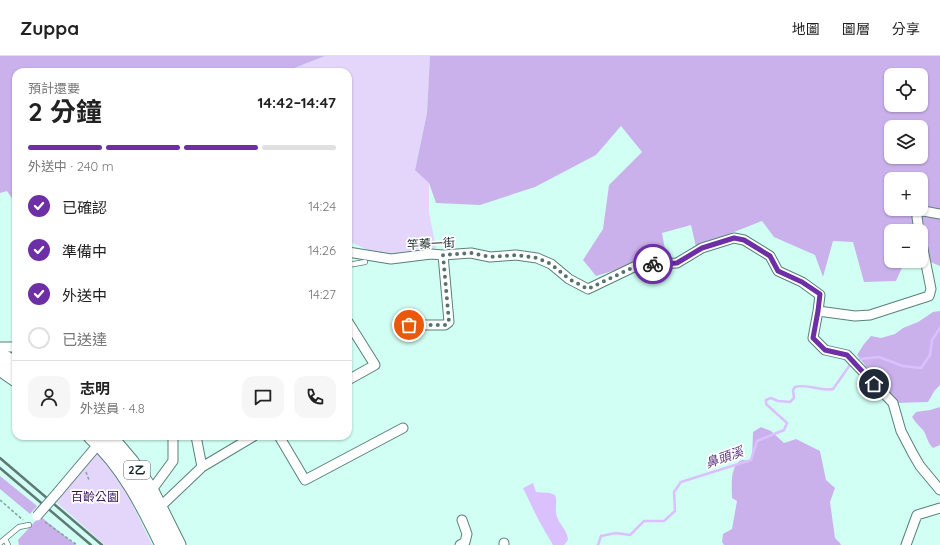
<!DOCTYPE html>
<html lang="zh-TW">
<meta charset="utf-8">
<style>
body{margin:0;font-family:Quicksand,"Noto Sans TC",sans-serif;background:#f6f6f6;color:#222;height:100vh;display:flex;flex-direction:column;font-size:15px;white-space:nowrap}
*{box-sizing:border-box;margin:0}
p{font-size:13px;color:#767676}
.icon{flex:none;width:22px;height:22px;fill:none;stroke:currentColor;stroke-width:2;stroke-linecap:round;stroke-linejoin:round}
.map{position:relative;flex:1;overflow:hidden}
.drawer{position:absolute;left:12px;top:12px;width:340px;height:372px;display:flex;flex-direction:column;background:#fff;border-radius:12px;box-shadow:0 1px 3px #0004}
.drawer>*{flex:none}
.fabs{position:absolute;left:884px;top:12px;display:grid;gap:8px}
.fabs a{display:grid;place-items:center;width:44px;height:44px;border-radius:8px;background:#fff;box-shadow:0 1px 3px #0004;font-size:20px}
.pin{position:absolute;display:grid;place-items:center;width:34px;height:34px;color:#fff;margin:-17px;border:2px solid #fff;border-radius:50%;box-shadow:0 1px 4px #0007}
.courier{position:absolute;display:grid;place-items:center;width:40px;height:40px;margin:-20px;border:3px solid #6d2fa5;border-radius:50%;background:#fff;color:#222;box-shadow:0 1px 5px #0007}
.overview em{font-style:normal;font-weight:700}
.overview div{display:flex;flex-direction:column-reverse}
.overview{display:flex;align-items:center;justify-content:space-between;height:68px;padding:0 16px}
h1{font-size:26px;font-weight:700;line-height:30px}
.bar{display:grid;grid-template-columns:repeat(4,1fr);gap:6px 4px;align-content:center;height:48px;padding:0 16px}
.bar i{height:5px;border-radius:3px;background:#e0e0e0}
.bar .selected{background:#6d2fa5}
.bar p{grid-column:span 4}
.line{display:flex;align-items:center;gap:10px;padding:0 16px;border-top:1px solid #e0e0e0}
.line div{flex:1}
.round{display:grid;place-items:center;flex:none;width:42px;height:42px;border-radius:12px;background:#f6f6f6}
ol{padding:0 16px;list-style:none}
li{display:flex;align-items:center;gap:12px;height:44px}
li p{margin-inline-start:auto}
li .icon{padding:4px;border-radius:50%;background:#6d2fa5;color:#fff;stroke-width:4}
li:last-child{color:#767676}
li i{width:22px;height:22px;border:2px solid #e0e0e0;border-radius:50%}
header{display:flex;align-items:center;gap:24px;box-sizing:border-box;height:56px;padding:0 20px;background:#fff;border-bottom:1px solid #e0e0e0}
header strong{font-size:19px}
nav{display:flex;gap:22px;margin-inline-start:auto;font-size:14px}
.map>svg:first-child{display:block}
</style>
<header>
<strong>Zuppa</strong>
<nav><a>地圖</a><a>圖層</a><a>分享</a></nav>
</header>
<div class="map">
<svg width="940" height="489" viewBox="0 0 940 489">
<rect width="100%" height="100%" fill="#d2fff4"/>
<!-- green -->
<path fill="#e4d5fa" d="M325 0H430L427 57 415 113 429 127V156L436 192 399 199 374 197 353 187 348 189V16H284Z
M95 394 122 427 152 489H105L54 444Z"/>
<!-- forest -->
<path fill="#cab1ec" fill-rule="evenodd" d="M0 0H325L284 16H16V148L7 135 0 137Z
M430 0H940V210L921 202V175H891V205H905L896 225 864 226 853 186 833 185 823 221 815 199 774 181 762 165 696 191 691 169 662 177 666 199 596 220 583 204 603 173 609 129 642 96 621 70 596 99 535 131 480 149 436 147 429 127 415 114 427 57ZM891 19H921V49H891ZM891 71H921V101H891ZM891 123H921V153H891Z
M940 255V329L935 334 928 346 895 347 857 299 864 288 871 280 881 282 895 278 903 272 918 266 933 256Z
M940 351V389L933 392C927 386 927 380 923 374 919 370 915 366 912 361L916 356 930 354Z
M761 371 771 375 784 387 796 383 820 395 826 424 835 432 830 446 835 482 840 487 841 489H724L722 486 723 478 732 473 737 445 732 442C732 432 729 409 742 404 745 404 749 405 752 405L753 376Z
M0 420 37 450 30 458 0 433Z
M40 460 76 489H19L18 484Z"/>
<!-- water -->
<path fill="#dac0fc" d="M533 427 536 436 550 437 555 439C558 446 554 453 557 461 560 470 567 473 568 484L564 489H553L539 465 523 432Z"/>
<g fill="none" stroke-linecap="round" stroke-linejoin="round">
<!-- stream -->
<path stroke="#dac0fc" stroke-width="2.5" d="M860 303 879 301 903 310 921 312 930 299 932 284 940 272
M598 489 601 480 616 477 630 479 644 465H664L675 455 674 436 681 426 751 404 757 385 784 374 787 367 766 348V344L771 342 778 345 790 346 794 342 793 334 795 331C808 327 820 336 833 333L850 309"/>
<!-- service casing -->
<g stroke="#588178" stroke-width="6">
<path id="service" d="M348 209 365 206
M5 483 8 489
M0 487 19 471 29 469"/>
</g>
<!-- minor casing -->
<g stroke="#588178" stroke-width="11">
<path id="minor" d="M919 175 917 161 918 154 940 158
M348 196 391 203 431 198 443 199 471 197 490 201 516 199 537 202 551 208 569 223 588 233 638 209 677 207 702 192 734 182 744 184 770 200 778 215 802 226 820 239 818 255 813 282 825 294 847 299 893 347 901 375 913 398 920 410 940 434
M818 255 855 260 870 259 929 240 931 233 921 183
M348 266 375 309 348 324
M409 269H445L449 266 443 199
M0 291H16
M196 380 202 411
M279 380 305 424 403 372
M151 435 173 405V380
M58 436 101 385
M156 452 160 451 202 411 254 380
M504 487V489
M460 489 465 486 467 478 462 464
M906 489 917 459 940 452"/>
</g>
<!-- primary casing -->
<g stroke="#588178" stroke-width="17">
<path id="primary" d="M0 299 16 309
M0 312 16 323
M91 380C124 409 144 450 163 489
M109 380 131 406 151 435 178 489"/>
</g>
<!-- path -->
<path stroke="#81a29a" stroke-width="1.5" stroke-dasharray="3 2" stroke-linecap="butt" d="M86 416 89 424
M0 444 23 464
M45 466 77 489"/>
<!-- service -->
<use href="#service" stroke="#fff" stroke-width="4.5"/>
<!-- minor -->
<use href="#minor" stroke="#fff" stroke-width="9"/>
<!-- primary -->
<use href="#primary" stroke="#fff" stroke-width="15"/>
<!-- rail -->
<path stroke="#5e7a73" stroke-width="2.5" d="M0 402 102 489
M0 412 91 489"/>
<!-- minor-bridge casing -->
<g stroke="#588178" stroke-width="11" stroke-linecap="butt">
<path id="minor-bridge" d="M37 460 58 436"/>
</g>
<!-- minor-bridge -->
<use href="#minor-bridge" stroke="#fff" stroke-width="9"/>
</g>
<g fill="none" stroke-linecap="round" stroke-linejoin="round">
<!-- done -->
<path stroke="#58736c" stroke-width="4" stroke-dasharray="0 7.2" d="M409 269H445L449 266 443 199 471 197 490 201 516 199 537 202 551 208 569 223 588 233 638 209 653 208"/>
<!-- route -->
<path stroke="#6d2fa5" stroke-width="5" d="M653 208 677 207 702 192 734 182 744 184 770 200 778 215 802 226 820 238 818 255 813 282 825 294 847 299 874 328"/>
</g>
<g text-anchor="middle" stroke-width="3.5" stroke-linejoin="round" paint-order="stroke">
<!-- shield labels -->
<rect fill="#fff" stroke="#5c6865" stroke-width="1" x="124" y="405" width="26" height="18" rx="3"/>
<g font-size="11" font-weight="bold" fill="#162723">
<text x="137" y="418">2乙</text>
</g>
<!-- street labels -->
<g font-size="12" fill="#162723" stroke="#fff">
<text transform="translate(431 188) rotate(-3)" y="4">竿蓁一街</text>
</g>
<!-- park labels -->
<g font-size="12" fill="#371358" stroke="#fff">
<text x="95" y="445">百齡公園</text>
</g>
<!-- water labels -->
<g font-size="13" font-style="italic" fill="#59377d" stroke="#fff">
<text transform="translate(724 401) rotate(-19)" y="5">鼻頭溪</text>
</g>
</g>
</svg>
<div class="fabs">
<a><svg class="icon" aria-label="locate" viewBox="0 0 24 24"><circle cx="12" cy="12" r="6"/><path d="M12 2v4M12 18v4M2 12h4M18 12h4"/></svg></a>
<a><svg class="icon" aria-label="layers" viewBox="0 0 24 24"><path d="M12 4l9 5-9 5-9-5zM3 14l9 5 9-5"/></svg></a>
<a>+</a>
<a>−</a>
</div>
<div class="pin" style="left:409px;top:269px;background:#ea580c"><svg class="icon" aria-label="bag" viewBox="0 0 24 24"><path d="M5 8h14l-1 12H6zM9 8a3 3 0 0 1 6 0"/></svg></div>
<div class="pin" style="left:874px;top:328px;background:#1f2937"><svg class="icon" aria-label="home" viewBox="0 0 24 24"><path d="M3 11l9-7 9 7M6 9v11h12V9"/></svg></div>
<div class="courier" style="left:653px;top:208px"><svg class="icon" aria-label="bike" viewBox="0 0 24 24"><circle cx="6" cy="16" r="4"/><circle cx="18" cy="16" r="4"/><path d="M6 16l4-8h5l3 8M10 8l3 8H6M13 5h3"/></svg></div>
<section class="drawer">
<div class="overview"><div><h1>2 分鐘</h1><p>預計還要</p></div><em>14:42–14:47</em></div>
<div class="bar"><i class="selected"></i><i class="selected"></i><i class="selected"></i><i></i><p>外送中 · 240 m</p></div>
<ol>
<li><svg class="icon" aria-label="check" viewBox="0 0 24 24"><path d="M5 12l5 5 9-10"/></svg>已確認<p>14:24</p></li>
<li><svg class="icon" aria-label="check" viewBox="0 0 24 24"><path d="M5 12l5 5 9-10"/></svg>準備中<p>14:26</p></li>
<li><svg class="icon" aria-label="check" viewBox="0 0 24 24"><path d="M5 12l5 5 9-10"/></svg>外送中<p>14:27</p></li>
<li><i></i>已送達</li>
</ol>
<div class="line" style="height:72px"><a class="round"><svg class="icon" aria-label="person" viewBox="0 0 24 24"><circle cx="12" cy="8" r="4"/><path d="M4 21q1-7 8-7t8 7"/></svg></a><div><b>志明</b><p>外送員 · 4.8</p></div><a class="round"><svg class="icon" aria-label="chat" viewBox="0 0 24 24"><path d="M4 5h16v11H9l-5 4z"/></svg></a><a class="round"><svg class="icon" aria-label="phone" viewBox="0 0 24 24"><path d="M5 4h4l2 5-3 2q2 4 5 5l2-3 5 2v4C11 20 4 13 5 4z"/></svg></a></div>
</section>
</div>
